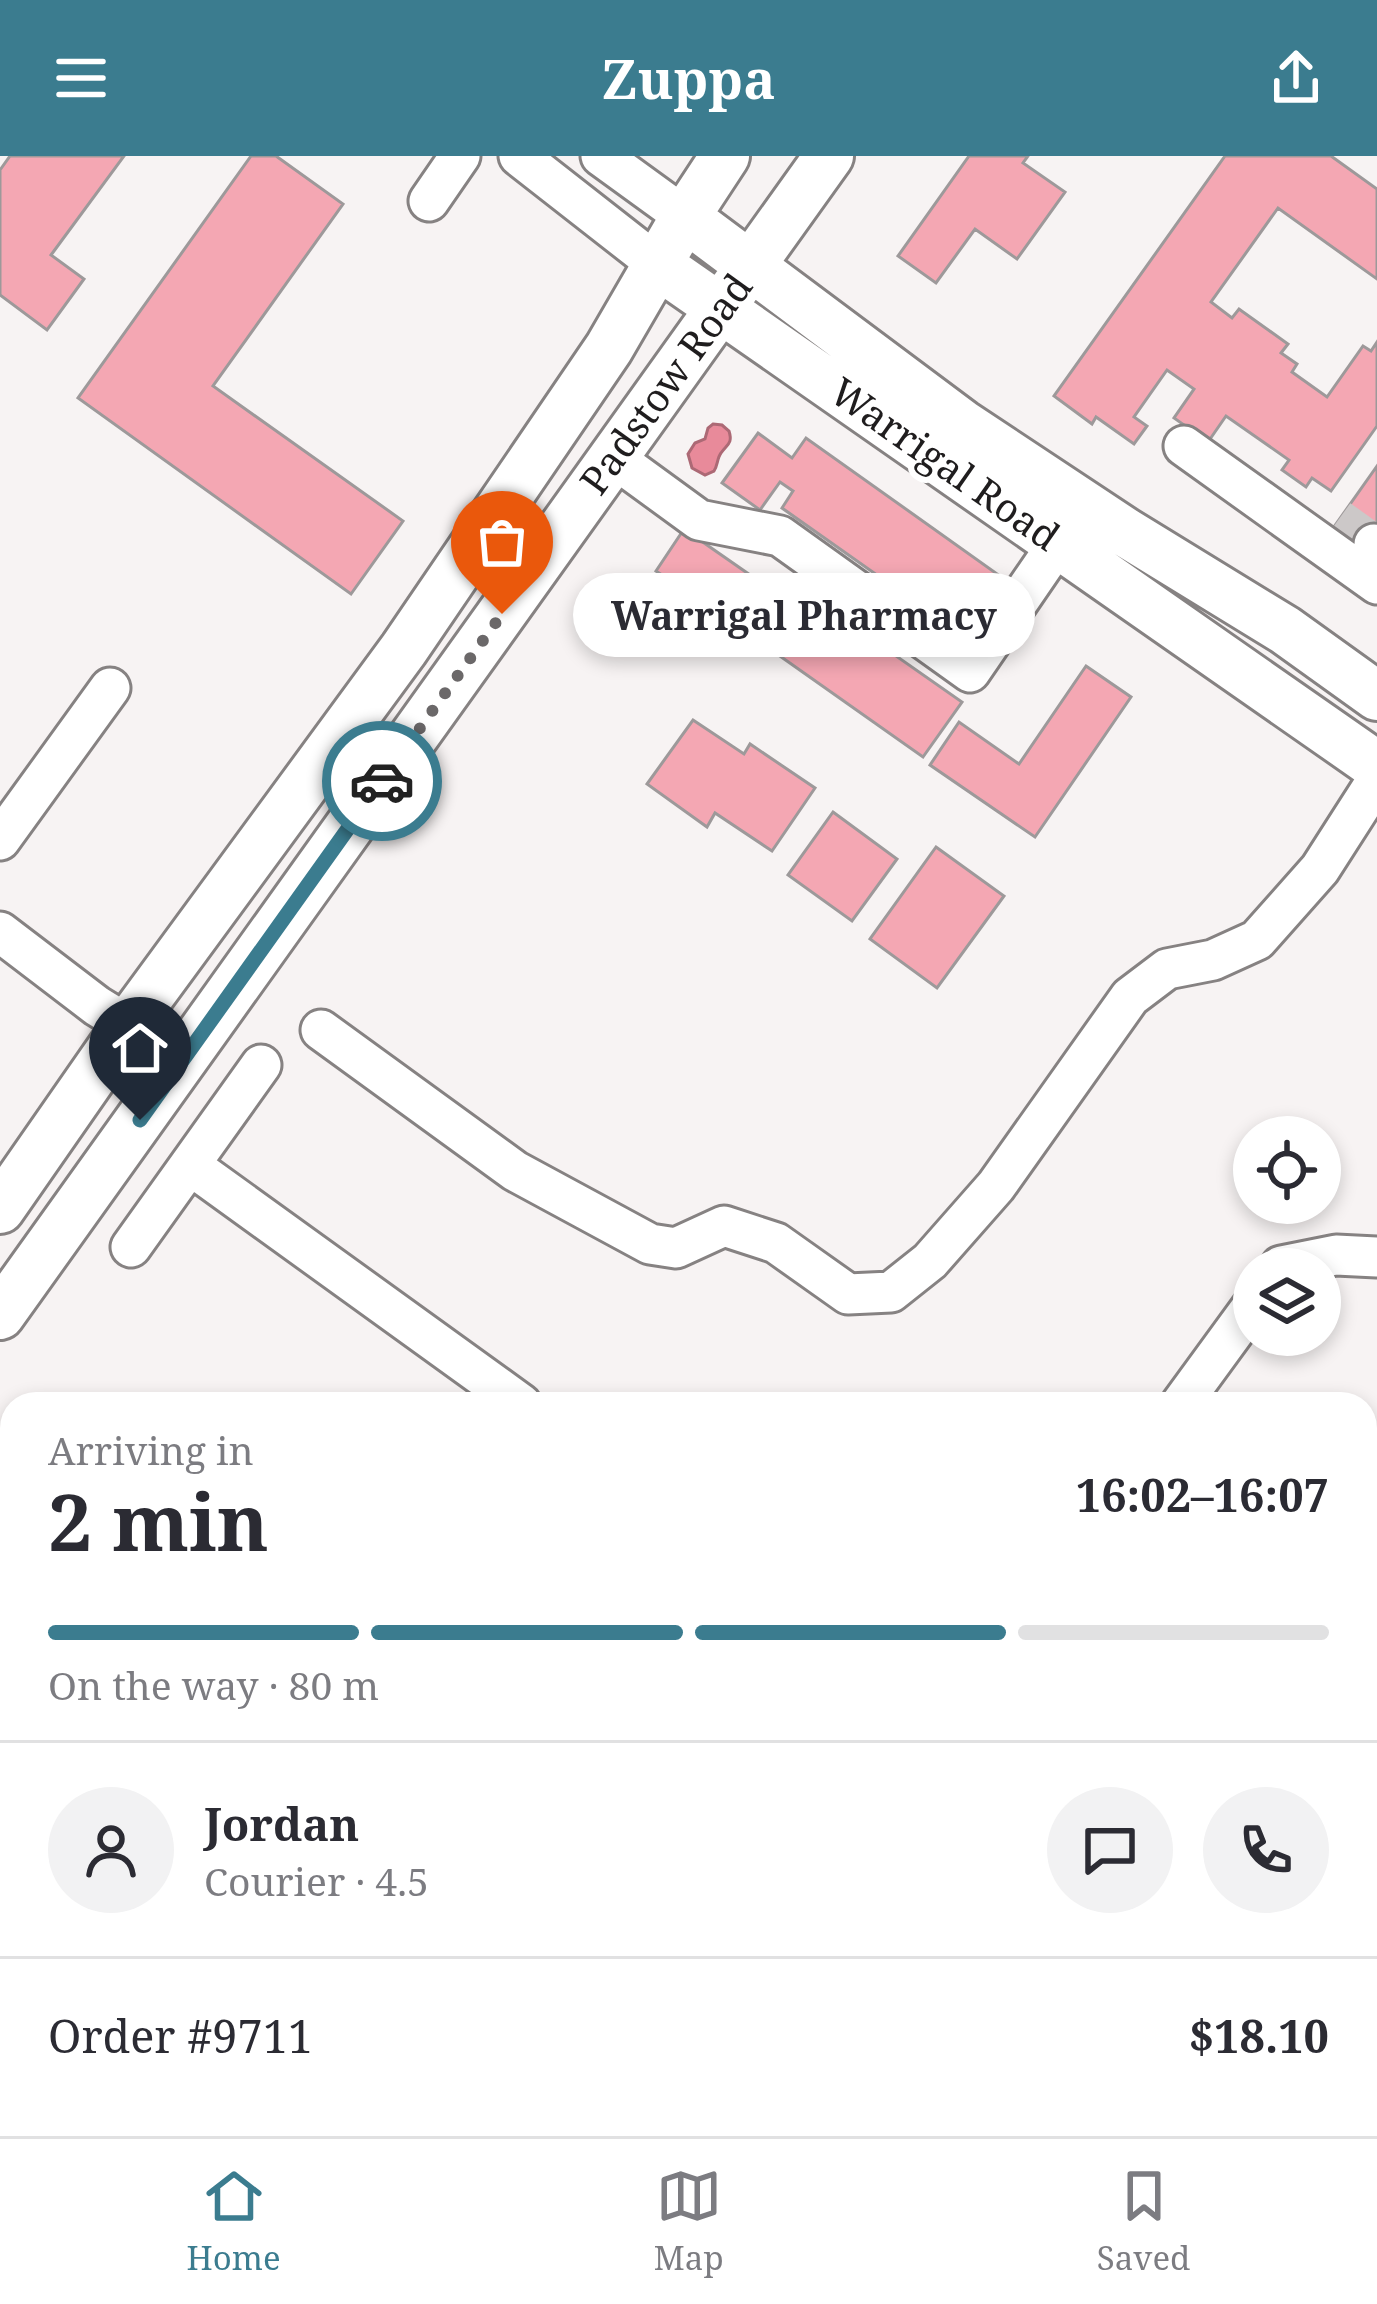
<!DOCTYPE html>
<meta charset="utf-8">
<style>
body{margin:0;font-family:"Noto Serif",serif;background:#f2f2f3;color:#2b2b33;height:100vh;display:flex;flex-direction:column;font-size:45px;white-space:nowrap}
*{box-sizing:border-box;margin:0}
p{font-size:39px;color:#7c7c81}
.icon{flex:none;width:66px;height:66px;fill:none;stroke:currentColor;stroke-width:2;stroke-linecap:round;stroke-linejoin:round}
.map{position:relative;flex:1;overflow:hidden}
.panel{position:absolute;left:0px;top:1236px;width:1377px;height:744px;display:flex;flex-direction:column;background:#fff;border-radius:36px 36px 0 0;box-shadow:0 6px 18px #0003}
.panel>*{flex:none}
.controls{position:absolute;left:1233px;top:960px;display:grid;gap:24px}
.controls a{display:grid;place-items:center;width:108px;height:108px;border-radius:50%;background:#fff;box-shadow:0 6px 18px #0003;font-size:60px}
.pin{position:absolute;display:grid;place-items:center;width:102px;height:102px;color:#fff;margin:-123px -51px;border-radius:50% 50% 50% 0;rotate:-45deg;box-shadow:0 0 12px #0007}
.pin .icon{rotate:45deg}
.courier{position:absolute;display:grid;place-items:center;width:120px;height:120px;margin:-60px;border:9px solid #3b7c8f;border-radius:50%;background:#fff;color:#222;box-shadow:0 3px 15px #0007}
.bubble{position:absolute;height:84px;border-radius:42px;background:#fff;box-shadow:0 6px 18px #0003;font-size:39px;font-weight:700;line-height:84px;text-align:center}
.head em{font-style:normal;font-weight:700}
.head div{display:flex;flex-direction:column-reverse}
.head{display:flex;align-items:center;justify-content:space-between;height:204px;padding:0 48px}
h1{font-size:78px;font-weight:700;line-height:90px}
.bar{display:grid;grid-template-columns:repeat(4,1fr);gap:18px 12px;align-content:center;height:144px;padding:0 48px}
.bar i{height:15px;border-radius:9px;background:#e1e1e2}
.bar .active{background:#3b7c8f}
.bar p{grid-column:span 4}
.line{display:flex;align-items:center;gap:30px;padding:0 48px;border-top:3px solid #e1e1e2}
.line div{flex:1}
.round{display:grid;place-items:center;flex:none;width:126px;height:126px;border-radius:63px;background:#f2f2f3}
header{display:flex;justify-content:space-between;align-items:center;height:156px;padding:0 48px;background:#3b7c8f;color:#fff;font-size:54px;font-weight:700}
.menu{display:flex;justify-content:space-around;align-items:center;height:168px;border-top:3px solid #e1e1e2;background:#fff;font-size:33px;color:#7c7c81}
.menu a{display:grid;justify-items:center;gap:6px}
.menu .active{color:#3b7c8f}
.map>svg:first-child{display:block}
</style>
<header><svg class="icon" aria-label="menu" viewBox="0 0 24 24"><path d="M4 6h16M4 12h16M4 18h16"/></svg>Zuppa<svg class="icon" aria-label="share" viewBox="0 0 24 24"><path d="M12 15V3M7 8l5-5 5 5M5 13v7h14v-7"/></svg></header>
<div class="map">
<svg width="1377" height="1980" viewBox="0 0 1377 1980">
<rect width="100%" height="100%" fill="#f7f3f3"/>
<!-- green -->
<path fill="#f8dde1" d="M0 1613 12 1651V1957L0 1959Z"/>
<!-- water -->
<path fill="#e88a9a" stroke="#ac6975" stroke-width="3" d="M713 268 722 269 729 275C733 288 727 288 721 297 717 302 718 309 714 315L705 319 692 312 688 298 695 287 705 283 708 272Z"/>
<!-- building -->
<path fill="#f4a7b3" stroke="#9d999a" stroke-width="3" d="M10 0H124L51 99 84 123 47 174 0 139V14Z
M251 0H276L343 48 213 230 403 365 351 438 78 242Z
M969 0H1028L1023 7 1065 36 1017 103 975 73 936 127 898 100Z
M1225 0H1331L1377 33V123L1278 52 1211 146 1232 162 1239 153 1288 188 1281 197 1297 208 1292 216 1327 241 1363 190 1371 195 1377 186V270L1331 335 1312 322 1306 331 1282 314 1289 304 1226 260 1208 286 1174 262 1194 233 1167 214 1134 261 1147 270 1134 288 1096 261 1092 268 1054 240Z
M758 277 792 302 806 282 1000 420 959 477 782 352 793 335 780 326 760 354 722 327Z
M1377 310V384L1363 403 1329 378Z
M684 373 779 439 789 425 962 546 923 601 719 457 656 415Z
M1086 510 1131 541 1035 681 930 609 959 566 1019 608Z
M693 564 744 598 750 588 815 632 772 695 715 657 707 671 647 628Z
M833 656 897 703 852 765 788 719Z
M936 691 1004 740 937 832 870 783Z"/>
<g fill="none" stroke-linecap="round" stroke-linejoin="round">
<!-- minor-tunnel -->
<path stroke="#ccc8c8" stroke-width="39" stroke-dasharray="39 20" stroke-linecap="butt" d="M1339 363 1374 388"/>
<!-- minor casing -->
<g stroke="#868282" stroke-width="45">
<path id="minor" d="M519 0 657 108
M601 0 685 61
M429 45 460 0
M1184 290 1377 428
M614 302 699 364 780 380 970 516 1059 386
M1374 388 1377 391
M0 684 110 532
M0 776 97 850 128 869
M321 874 515 1015 650 1088 676 1092 724 1070 776 1087 848 1138 891 1136 930 1105 996 1030 1130 841 1167 813 1213 804 1257 784 1320 713 1377 624
M190 1009 521 1248
M131 1091 261 909
M1279 1113 1281 1110 1336 1099 1377 1101
M1181 1248 1254 1148
M1365 1620 1377 1607
M1151 1968 1168 1980
M610 1980 618 1968
M1059 1980 1067 1968"/>
</g>
<!-- major casing -->
<g stroke="#868282" stroke-width="54">
<path id="major" d="M685 61 962 268 1125 376 1285 474 1377 540
M657 108 1377 610
M0 1053 128 869 404 493 609 192 685 61 725 0
M0 1159 829 0"/>
</g>
<!-- minor -->
<use href="#minor" stroke="#fff" stroke-width="39"/>
<!-- major -->
<use href="#major" stroke="#fff" stroke-width="48"/>
</g>
<g fill="none" stroke-linecap="round" stroke-linejoin="round">
<!-- done -->
<path stroke="#6b6869" stroke-width="12" stroke-dasharray="0 21.6" d="M382 625 502 458"/>
<!-- route -->
<path stroke="#3b7c8f" stroke-width="15" d="M140 964 382 625"/>
</g>
<g text-anchor="middle" stroke-width="12" stroke-linejoin="round" paint-order="stroke">
<!-- street labels -->
<g font-size="39" fill="#1f1d1e" stroke="#fff">
<text transform="translate(666 228) rotate(-54)" y="14">Padstow Road</text>
<text transform="translate(945 308) rotate(35)" y="14">Warrigal Road</text>
</g>
</g>
</svg>
<div class="controls">
<a><svg class="icon" aria-label="locate" viewBox="0 0 24 24"><circle cx="12" cy="12" r="6"/><path d="M12 2v4M12 18v4M2 12h4M18 12h4"/></svg></a>
<a><svg class="icon" aria-label="layers" viewBox="0 0 24 24"><path d="M12 4l9 5-9 5-9-5zM3 14l9 5 9-5"/></svg></a>
</div>
<div class="pin" style="left:502px;top:458px;background:#ea580c"><svg class="icon" aria-label="bag" viewBox="0 0 24 24"><path d="M5 8h14l-1 12H6zM9 8a3 3 0 0 1 6 0"/></svg></div>
<div class="pin" style="left:140px;top:964px;background:#1f2937"><svg class="icon" aria-label="home" viewBox="0 0 24 24"><path d="M3 11l9-7 9 7M6 9v11h12V9"/></svg></div>
<div class="courier" style="left:382px;top:625px"><svg class="icon" aria-label="car" viewBox="0 0 24 24"><path d="M5 17H2v-5l4-1 3-4h7l3 4 3 1v5h-3M9 17h6M6 11h13"/><circle cx="7" cy="17" r="2"/><circle cx="17" cy="17" r="2"/></svg></div>
<div class="bubble" style="left:573px;top:417px;width:462px">Warrigal Pharmacy</div>
<section class="panel">
<div class="head"><div><h1>2 min</h1><p>Arriving in</p></div><em>16:02–16:07</em></div>
<div class="bar"><i class="active"></i><i class="active"></i><i class="active"></i><i></i><p>On the way · 80 m</p></div>
<div class="line" style="height:216px"><a class="round"><svg class="icon" aria-label="person" viewBox="0 0 24 24"><circle cx="12" cy="8" r="4"/><path d="M4 21q1-7 8-7t8 7"/></svg></a><div><b>Jordan</b><p>Courier · 4.5</p></div><a class="round"><svg class="icon" aria-label="chat" viewBox="0 0 24 24"><path d="M4 5h16v11H9l-5 4z"/></svg></a><a class="round"><svg class="icon" aria-label="phone" viewBox="0 0 24 24"><path d="M5 4h4l2 5-3 2q2 4 5 5l2-3 5 2v4C11 20 4 13 5 4z"/></svg></a></div>
<div class="line" style="height:156px"><div>Order #9711</div><b>$18.10</b></div>
</section>
</div>
<nav class="menu">
<a class="active"><svg class="icon" aria-label="home" viewBox="0 0 24 24"><path d="M3 11l9-7 9 7M6 9v11h12V9"/></svg>Home</a>
<a><svg class="icon" aria-label="map" viewBox="0 0 24 24"><path d="M3 6l6-2 6 2 6-2v14l-6 2-6-2-6 2zM9 4v14M15 6v14"/></svg>Map</a>
<a><svg class="icon" aria-label="saved" viewBox="0 0 24 24"><path d="M7 4h10v16l-5-4-5 4z"/></svg>Saved</a>
</nav>
